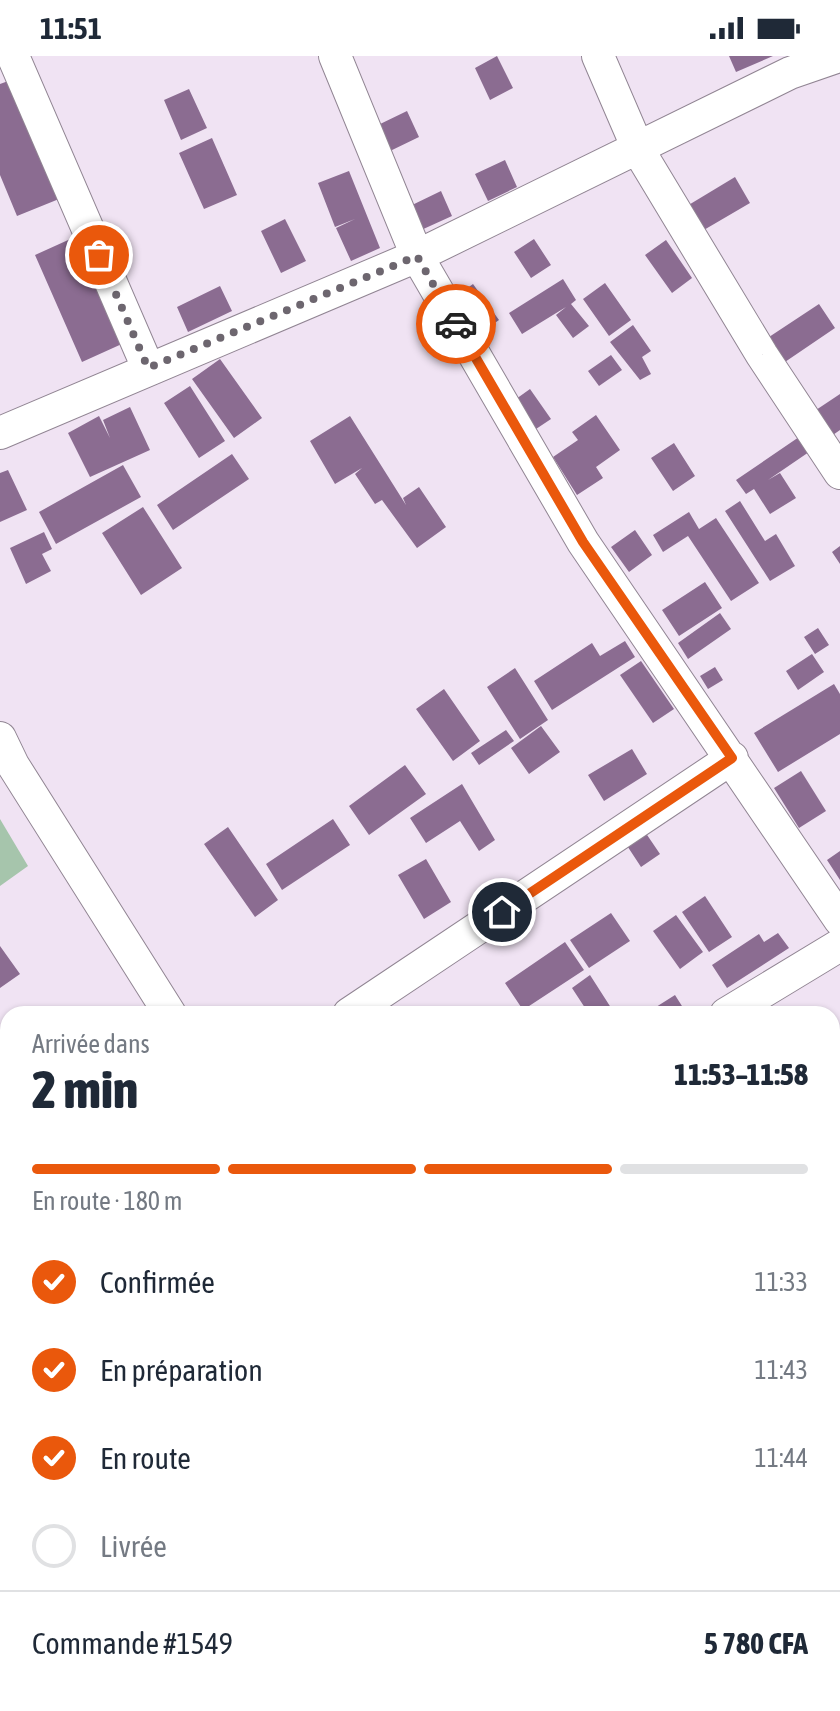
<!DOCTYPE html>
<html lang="fr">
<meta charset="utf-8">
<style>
body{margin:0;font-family:"Asap Condensed",sans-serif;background:#f6f6f7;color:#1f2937;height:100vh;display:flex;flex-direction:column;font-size:30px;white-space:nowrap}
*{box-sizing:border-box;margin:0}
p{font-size:26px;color:#747a83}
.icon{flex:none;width:44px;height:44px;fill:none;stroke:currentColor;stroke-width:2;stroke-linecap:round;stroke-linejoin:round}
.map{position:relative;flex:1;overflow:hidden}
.panel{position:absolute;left:0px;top:950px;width:840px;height:706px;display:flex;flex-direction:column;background:#fff;border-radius:24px 24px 0 0;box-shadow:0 2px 6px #0004}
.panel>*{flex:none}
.pin{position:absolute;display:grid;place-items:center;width:68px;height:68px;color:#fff;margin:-34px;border:4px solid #fff;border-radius:50%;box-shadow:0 2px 8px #0007}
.courier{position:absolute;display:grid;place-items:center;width:80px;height:80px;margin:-40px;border:6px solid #ea580c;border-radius:50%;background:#fff;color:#222;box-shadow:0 2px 10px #0007}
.overview em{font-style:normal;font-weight:800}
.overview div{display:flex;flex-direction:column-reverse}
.overview{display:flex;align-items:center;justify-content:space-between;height:136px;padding:0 32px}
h1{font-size:52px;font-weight:800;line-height:60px}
.bar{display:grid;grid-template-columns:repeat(4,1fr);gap:12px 8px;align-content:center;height:96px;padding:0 32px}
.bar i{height:10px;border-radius:6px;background:#e0e1e3}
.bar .active{background:#ea580c}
.bar p{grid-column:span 4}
.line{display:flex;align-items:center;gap:20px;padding:0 32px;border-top:2px solid #e0e1e3}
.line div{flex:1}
ol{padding:0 32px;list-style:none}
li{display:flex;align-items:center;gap:24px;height:88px}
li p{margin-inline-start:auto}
li .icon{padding:8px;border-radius:50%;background:#ea580c;color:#fff;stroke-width:4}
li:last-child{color:#747a83}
li i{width:44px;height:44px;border:4px solid #e0e1e3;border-radius:50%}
.status{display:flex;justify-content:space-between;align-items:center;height:56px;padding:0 40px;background:#fff;direction:ltr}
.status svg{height:22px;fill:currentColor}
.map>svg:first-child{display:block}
</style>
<div class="status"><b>11:51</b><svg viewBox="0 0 49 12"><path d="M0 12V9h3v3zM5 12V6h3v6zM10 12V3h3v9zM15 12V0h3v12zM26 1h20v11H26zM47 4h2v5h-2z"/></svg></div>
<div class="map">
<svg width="840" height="1655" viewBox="0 0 840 1655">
<rect width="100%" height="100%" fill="#f0e3f3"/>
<!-- green -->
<path fill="#a6c5ac" d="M0 763 28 810 0 830Z"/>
<!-- building -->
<path fill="#8b6c91" d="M497 0 513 32 490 44 475 12Z
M729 0H773L736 16Z
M11 24 59 143 17 160 0 119V28Z
M189 33 207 72 181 84 164 44Z
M407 55 419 81 388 96 376 70Z
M212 82 237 139 204 153 179 97Z
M505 104 517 131 488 145 475 118Z
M349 115 380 192 351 205 336 172 355 163 335 171 318 127Z
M735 121 750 147 697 178 682 153Z
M441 135 452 160 419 175 408 151Z
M285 163 306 205 281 217 261 175Z
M77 180 124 287 82 306 35 199Z
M534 183 551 209 531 222 514 196Z
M666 184 692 222 672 237 645 199Z
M563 223 576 244 571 248 589 270 573 282 556 259 566 251 522 278 509 257Z
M605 227 631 264 609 280 583 243Z
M473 228 499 264 476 280 451 244Z
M220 230 232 255 188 276 177 251Z
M819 248 835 272 782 308 766 283Z
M633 269 651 295 642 301 651 318 640 324 610 286Z
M611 299 622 314 599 330 588 315Z
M220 303 262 362 234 382 192 323Z
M190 330 225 385 199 402 164 347Z
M530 333 551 363 536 373 516 343Z
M840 338V374L830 381 813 356Z
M130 351 150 394 90 421 68 377 99 360 110 382 103 364Z
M596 359 620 394 596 411 603 422 577 439 553 401 578 384 572 376Z
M350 360 406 449 403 442 419 431 446 471 417 492 382 444 375 448 355 418 362 412 335 428 310 385Z
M799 381 809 396 768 424 780 417 796 442 770 458 754 433 746 438 736 424Z
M674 387 695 420 673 435 651 402Z
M232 398 249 423 173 474 157 449Z
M123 409 141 441 56 488 39 456Z
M8 414 27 454 0 466V417Z
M740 445 765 485 776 478 795 510 770 525 725 455Z
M143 451 182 512 141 539 102 477Z
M689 456 699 473 716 462 759 527 731 545 688 480 663 496 653 479Z
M635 474 652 499 629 516 611 491Z
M44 476 52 493 42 498 51 515 26 528 10 492Z
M840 490V508L832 496Z
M705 526 722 552 679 580 662 554Z
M720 557 731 573 688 603 678 587Z
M818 572 829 589 815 598 804 581Z
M625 585 635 601 552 654 534 625 592 587 600 600Z
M812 598 824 616 798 634 786 615Z
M641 605 674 653 653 667 620 619Z
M715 611 723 624 708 633 700 620Z
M515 612 548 664 520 683 487 631Z
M834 628 840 638V678L778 716 754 677Z
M444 633 480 685 453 705 416 653Z
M541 670 560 696 529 718 511 692Z
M506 674 514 685 479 709 471 697Z
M632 693 647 718 604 745 588 719Z
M405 709 426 738 369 779 349 750Z
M801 715 826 755 799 772 774 732Z
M462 728 495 784 479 795 460 765 426 787 410 762Z
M333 763 350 789 282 834 266 808Z
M641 770 660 798 641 811 622 782Z
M228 771 278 844 255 861 204 788Z
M840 795V824L827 804Z
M426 803 451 846 424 863 398 819Z
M705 840 732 881 709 896 682 856Z
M611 857 630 885 589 912 570 884Z
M676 859 703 896 680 913 653 875Z
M778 877 789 892 727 932 712 909 759 878 764 886Z
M565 886 584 914 523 954 505 927Z
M0 890 20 918 0 932Z
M590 919 615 958H589L572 932Z
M675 939 687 958H645Z
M0 978 8 988V1028L0 1017Z
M840 1157V1205L832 1193V1163Z
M832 1301 840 1314V1329L832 1334Z
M33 1648H136L128 1655H36Z"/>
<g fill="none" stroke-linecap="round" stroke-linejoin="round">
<!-- minor casing -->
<g stroke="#918593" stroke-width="34">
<path id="minor" d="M13 0 148 312
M335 0 417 200 583 486 840 864
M598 0 639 95 762 299 840 417
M0 377 417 200 790 17 839 0
M0 682 13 709 170 958
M349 958 732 702
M726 958 840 889
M0 1196 8 1208
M832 1354 840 1348
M832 1575 840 1577
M308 1648 313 1655
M621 1648 627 1655
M427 1655 436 1648"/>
</g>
<!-- minor -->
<use href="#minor" stroke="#fff" stroke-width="32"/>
</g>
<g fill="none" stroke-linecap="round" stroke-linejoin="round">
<!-- done -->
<path stroke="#6d666f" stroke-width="8" stroke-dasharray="0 14.4" d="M99 199 148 312 417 200 456 268"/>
<!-- route -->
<path stroke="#ea580c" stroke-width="10" d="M456 268 583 486 732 702 502 856"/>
</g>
</svg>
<div class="pin" style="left:99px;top:199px;background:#ea580c"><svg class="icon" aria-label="bag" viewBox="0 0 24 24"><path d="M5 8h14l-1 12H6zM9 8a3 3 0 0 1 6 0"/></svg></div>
<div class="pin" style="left:502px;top:856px;background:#1f2937"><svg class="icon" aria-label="home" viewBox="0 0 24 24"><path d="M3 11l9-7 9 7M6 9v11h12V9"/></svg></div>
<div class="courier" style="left:456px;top:268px"><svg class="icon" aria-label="car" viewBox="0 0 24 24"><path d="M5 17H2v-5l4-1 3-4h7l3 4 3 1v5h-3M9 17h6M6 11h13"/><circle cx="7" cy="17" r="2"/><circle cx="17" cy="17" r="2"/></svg></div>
<section class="panel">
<div class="overview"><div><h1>2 min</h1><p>Arrivée dans</p></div><em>11:53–11:58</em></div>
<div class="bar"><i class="active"></i><i class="active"></i><i class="active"></i><i></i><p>En route · 180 m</p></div>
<ol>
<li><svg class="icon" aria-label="check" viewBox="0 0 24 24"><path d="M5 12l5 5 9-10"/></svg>Confirmée<p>11:33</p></li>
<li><svg class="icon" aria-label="check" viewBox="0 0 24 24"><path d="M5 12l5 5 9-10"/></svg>En préparation<p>11:43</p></li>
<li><svg class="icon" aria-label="check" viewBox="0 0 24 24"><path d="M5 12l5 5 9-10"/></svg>En route<p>11:44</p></li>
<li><i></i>Livrée</li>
</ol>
<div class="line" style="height:104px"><div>Commande #1549</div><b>5 780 CFA</b></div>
</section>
</div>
